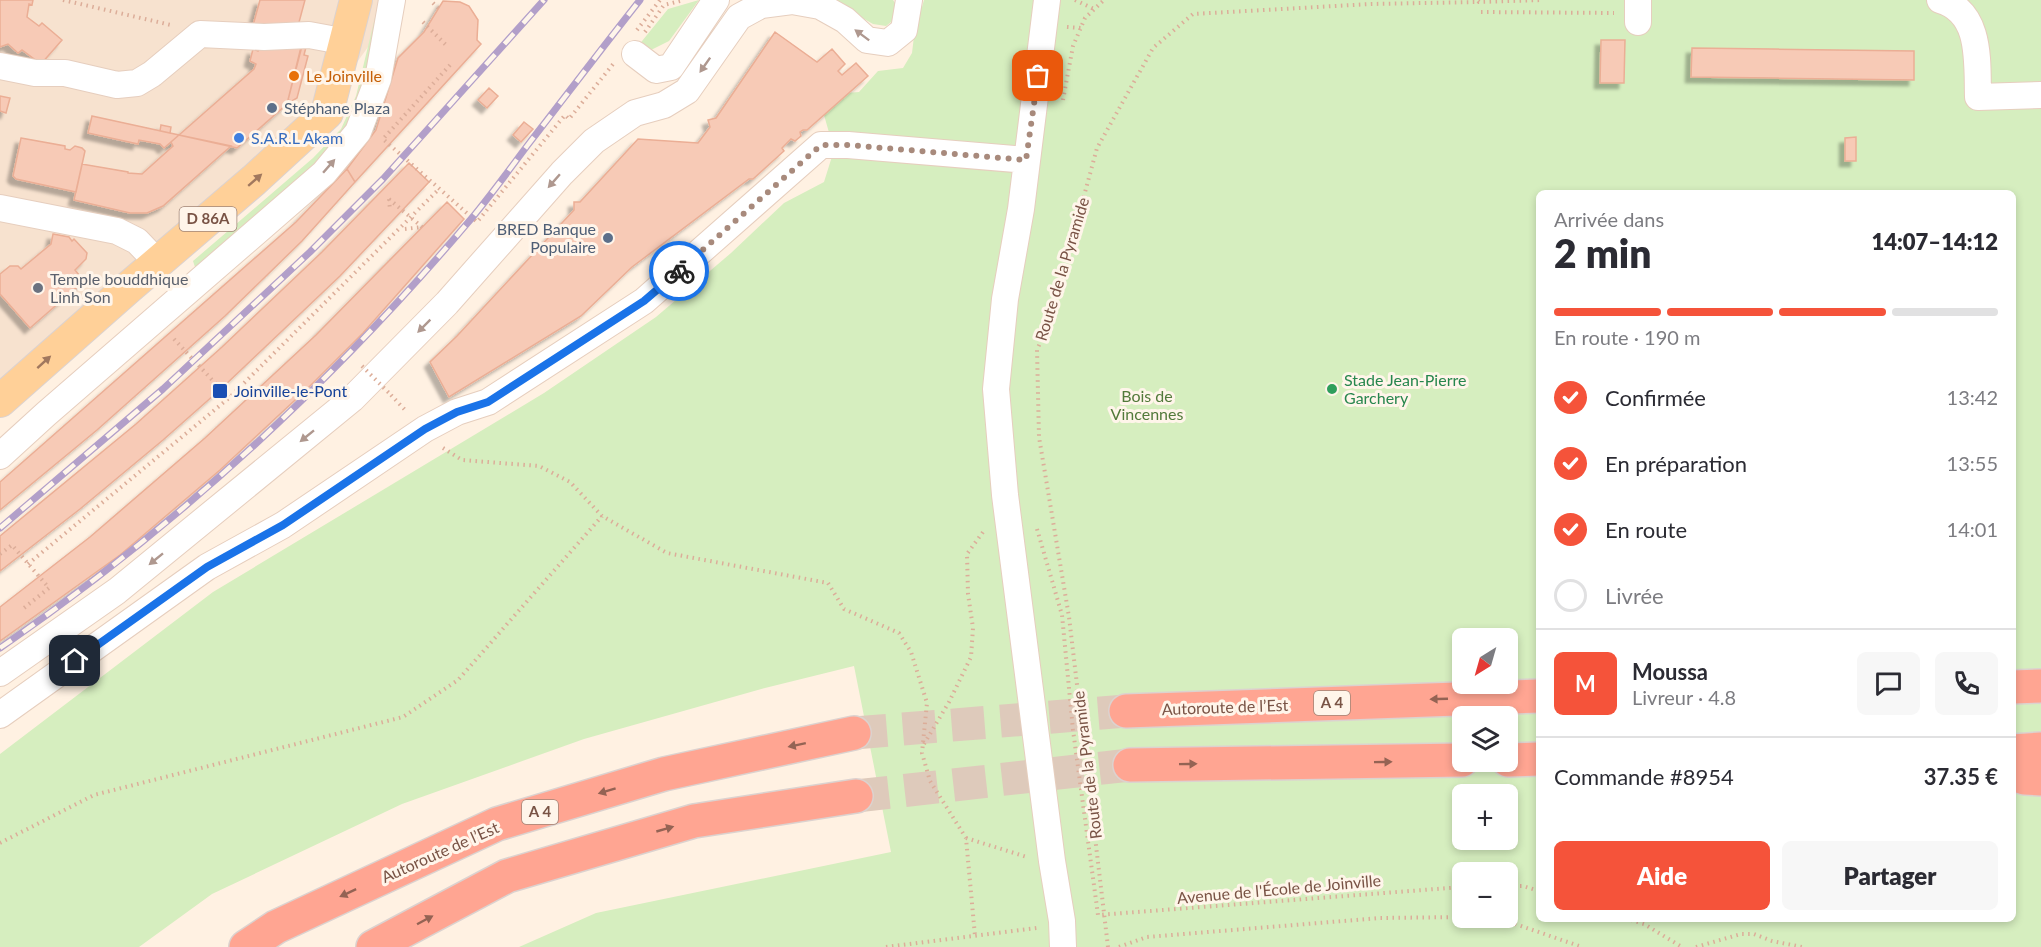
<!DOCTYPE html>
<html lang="fr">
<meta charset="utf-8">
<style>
body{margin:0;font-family:Lato,sans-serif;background:#f7f7f7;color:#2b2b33;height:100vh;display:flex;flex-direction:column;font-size:22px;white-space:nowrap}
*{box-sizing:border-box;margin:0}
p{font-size:20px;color:#7c7c81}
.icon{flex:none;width:33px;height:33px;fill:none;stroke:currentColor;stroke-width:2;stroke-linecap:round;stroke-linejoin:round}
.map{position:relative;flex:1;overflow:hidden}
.details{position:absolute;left:1536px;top:190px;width:480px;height:732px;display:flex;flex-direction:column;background:#fff;border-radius:9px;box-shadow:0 3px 9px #0003}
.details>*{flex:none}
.needle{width:39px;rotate:217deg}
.fabs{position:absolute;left:1452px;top:628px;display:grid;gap:12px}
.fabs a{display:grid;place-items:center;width:66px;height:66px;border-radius:9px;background:#fff;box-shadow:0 3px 9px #0003;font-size:30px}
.pin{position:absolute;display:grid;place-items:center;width:51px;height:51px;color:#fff;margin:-26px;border-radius:12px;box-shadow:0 3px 9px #0006}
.courier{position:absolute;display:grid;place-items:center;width:60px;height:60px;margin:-30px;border:4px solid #1a73e8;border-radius:50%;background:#fff;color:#222;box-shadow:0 2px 8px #0007}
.headline em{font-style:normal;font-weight:800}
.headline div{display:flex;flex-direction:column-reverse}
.headline{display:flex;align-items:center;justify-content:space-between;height:102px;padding:0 18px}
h1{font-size:39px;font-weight:800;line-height:45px}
.bar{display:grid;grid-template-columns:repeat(4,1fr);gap:9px 6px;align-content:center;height:72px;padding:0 18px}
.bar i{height:8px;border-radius:4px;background:#e1e1e2}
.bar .selected{background:#f5533a}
.bar p{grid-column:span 4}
.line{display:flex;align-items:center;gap:15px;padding:0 18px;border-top:2px solid #e1e1e2}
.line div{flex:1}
.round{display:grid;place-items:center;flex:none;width:63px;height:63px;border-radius:9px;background:#f7f7f7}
ol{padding:0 18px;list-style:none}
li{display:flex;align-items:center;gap:18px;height:66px}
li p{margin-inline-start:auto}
li .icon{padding:6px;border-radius:50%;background:#f5533a;color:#fff;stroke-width:4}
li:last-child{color:#7c7c81}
li i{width:33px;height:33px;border:3px solid #e1e1e2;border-radius:50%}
.cta{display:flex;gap:12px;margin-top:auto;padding:12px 18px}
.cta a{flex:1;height:69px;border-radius:9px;background:#f5533a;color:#fff;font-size:24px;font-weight:800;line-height:69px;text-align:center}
.cta a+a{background:#f7f7f7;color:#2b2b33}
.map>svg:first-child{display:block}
</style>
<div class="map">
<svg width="2041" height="947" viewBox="0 0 2041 947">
<defs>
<filter id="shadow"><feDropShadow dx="-5.5" dy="5.5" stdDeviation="1.5" flood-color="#0004"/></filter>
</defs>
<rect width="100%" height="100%" fill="#fff1e2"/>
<!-- residential -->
<path fill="#f7e2cf" d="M0 0H402L308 130 0 385Z"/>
<!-- green -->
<path fill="#d6eebf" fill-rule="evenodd" d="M699 0 669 41 649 51 638 46 668 9Z
M831 0H893L899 9 895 19 886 26 873 24Z
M924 0H2041V947H519L596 913 891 852 854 666 765 688 584 739 402 804 212 894 139 947H0V754L213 592 544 393 656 317 731 253 784 203 824 182 834 150 824 115 821 95 859 92 878 71 903 68 912 53 917 11 922 7ZM1539 194H2013V920H1539ZM1462 639H1508V684H1462ZM1462 717H1508V762H1462ZM1462 795H1508V840H1462ZM1462 873H1508V918H1462Z
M379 1 370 68 351 121 318 162 197 268 195 267 193 261 313 158 341 129 356 96Z"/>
<!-- building -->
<path fill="#f7cab6" stroke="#ebae95" stroke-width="1.5" filter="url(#shadow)" d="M0 0H33L32 5 29 4 27 17 39 26 42 23 62 40 41 64 22 50 18 53 8 44 0 47Z
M260 0H305L298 26 252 29Z
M443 1 460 2 469 6 478 20 477 40 481 44 355 182 347 169 376 130 398 58 424 32Z
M775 32 817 62 832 49 845 64 838 71 842 75 856 63 868 76 807 130H803L800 132 801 136 795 141 791 139 782 148 784 151 753 179H749L632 267 581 316 449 397 430 362 457 336 574 210V202H580L638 139 698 143 710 127 708 120 716 118Z
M1601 40H1625L1624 83H1600Z
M302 43 287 104 237 148 179 135 254 69 256 64 250 61 253 49 258 51 260 46Z
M302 46 306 47 304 55 308 56 297 98 292 101 288 100Z
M1692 48 1914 51V80L1691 77Z
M489 88 498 96 487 108 478 100Z
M0 96 10 98 6 113 0 111Z
M92 116 170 133 179 135 164 148 160 144 139 140 138 144 88 133Z
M524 122 533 129 521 142 513 135Z
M161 125 171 127 170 133 160 131Z
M179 135 231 146 163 206 147 213H130L74 200 82 164 128 172V173L142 174 173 146 171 142Z
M1856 137V161H1845V138Z
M21 138 65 146V149L70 150 75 146 82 148 85 151 76 192 16 179 13 176Z
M409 163 429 182 340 276 223 387 163 440 80 509 0 571V536L136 424 222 347 322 252Z
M347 169 355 182 302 241 225 316 97 430 0 510V482L296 222Z
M447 202 464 219 363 333 308 388 220 470 120 555 0 641V607L90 537 205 438 316 335Z
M53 234 69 237 72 241 74 239 87 253 86 259 75 270 84 281 30 328 0 294V274L10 266H18L21 269 51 244Z"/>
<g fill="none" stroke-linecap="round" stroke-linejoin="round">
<!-- highway-tunnel -->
<path stroke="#decabb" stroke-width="33" stroke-dasharray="33 16" stroke-linecap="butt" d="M854 733 1126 711
M856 796 1130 765"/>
<!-- minor casing -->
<g stroke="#e6cebe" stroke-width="28">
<path id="minor" d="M1047 0 1021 209 1005 299 996 389 1005 495 1052 861 1062 921 1063 947
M1940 0C1982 12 1977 62 1978 97L2041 95
M1638 22V0
M635 54 656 70 671 67 716 0
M0 66 35 73H65L117 85 137 83 152 74 200 34 264 37 309 35 347 42
M0 208 117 231 137 241 157 262
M0 456 46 414 324 173 358 132 378 79 392 0
M0 673 117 591 352 399 447 303 562 173 594 141 635 113 664 105 687 91 739 17 761 5 792 1 820 6 845 20 867 40 888 43 904 30 909 0
M0 715 207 567 283 525 425 429 457 412 488 402 644 301 821 145H848L1026 160"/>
</g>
<!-- major casing -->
<g stroke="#dcd2cf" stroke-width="34">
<path id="major" d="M0 401 129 287 254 180 327 113 356 0"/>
</g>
<!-- highway casing -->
<g stroke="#dcd2cf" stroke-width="36">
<path id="highway" d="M2013 687 2041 686
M1126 711 1539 696
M2013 751 2041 749
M1508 760 1539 759
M1130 765 1462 760
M2013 774 2025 778 2041 779
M246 947 276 927 497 824 664 774 854 733
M373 947 507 876 694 821 856 796"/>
</g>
<!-- path -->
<path stroke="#dcad99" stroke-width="4" stroke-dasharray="1.5 4.5" stroke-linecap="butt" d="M63 0 171 25
M1075 0 1094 9
M1478 1 1479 2 1543 0
M433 3 439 9
M1481 12 1614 13
M423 22 446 45
M1067 27 1081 28
M637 30 660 0
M645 32 664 5 684 0
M450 65 383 139 477 222 565 115 569 119 614 63
M1063 100 1073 46 1085 18 1104 0
M389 199 422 227
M389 199 390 210
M405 229 422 227
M174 339 229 398
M391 395 406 411
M443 448 462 460 539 466 570 482 602 516 667 553 828 583 844 609 899 633 911 652 927 703 922 753 930 781 966 838 975 936
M1037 529 1062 615 1073 730 1098 915 1462 887
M0 554 12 545 49 588 24 608
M28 564 229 398 439 189
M924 744 949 702 971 657 973 628 968 594 967 554 983 532
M966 838 1027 857
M0 843 94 795 403 717 458 680 602 516
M1508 886H1523L1539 891
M1498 918 1582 947
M1631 920 1644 924 1682 947
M886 947 1037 928
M1108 947 1069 617 1039 437 1037 350 1052 314 1097 148 1153 48 1193 14 1371 4 1479 2
M1119 947 1147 937 1380 918 1462 917
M1696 947 1741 934H1754L1772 941 1802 947"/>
<!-- minor -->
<use href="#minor" stroke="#fff" stroke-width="26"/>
<!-- major -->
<use href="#major" stroke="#ffd098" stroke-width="32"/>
<!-- highway -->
<use href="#highway" stroke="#ffa592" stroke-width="33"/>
<!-- rail casing -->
<g stroke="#b29fc9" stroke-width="7">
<path id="rail" d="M0 528 163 389 310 252 383 179 544 0
M0 648C176 527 333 382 471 219 491 195 509 170 527 146 565 97 602 48 640 0"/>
</g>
<!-- rail -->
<use href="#rail" stroke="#fff5ea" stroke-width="4.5" stroke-dasharray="14" stroke-linecap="butt"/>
<!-- path-bridge -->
<path stroke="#dcad99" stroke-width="4" stroke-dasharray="1.5 4.5" stroke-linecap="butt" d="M362 366 390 394"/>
</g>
<!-- one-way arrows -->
<defs><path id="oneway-solid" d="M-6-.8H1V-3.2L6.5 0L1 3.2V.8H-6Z" transform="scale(1.5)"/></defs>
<g fill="#af988f">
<use href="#oneway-solid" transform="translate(862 35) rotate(-143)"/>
<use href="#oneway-solid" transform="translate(705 65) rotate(125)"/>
<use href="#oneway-solid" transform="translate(329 166) rotate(-49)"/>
<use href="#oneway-solid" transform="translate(554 181) rotate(131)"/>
<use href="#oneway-solid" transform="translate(424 326) rotate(135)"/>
<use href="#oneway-solid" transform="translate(307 436) rotate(141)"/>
<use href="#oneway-solid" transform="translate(156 559) rotate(141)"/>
</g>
<g fill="#a1785e">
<use href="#oneway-solid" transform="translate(255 180) rotate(-41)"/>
<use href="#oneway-solid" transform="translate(44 362) rotate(-42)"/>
</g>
<g fill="#946354">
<use href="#oneway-solid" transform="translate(1439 699) rotate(178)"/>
<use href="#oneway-solid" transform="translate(797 745) rotate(168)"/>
<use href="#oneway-solid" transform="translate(1383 762) rotate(-1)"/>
<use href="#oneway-solid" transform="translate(1188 764) rotate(-1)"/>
<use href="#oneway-solid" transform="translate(607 791) rotate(163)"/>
<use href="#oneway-solid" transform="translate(665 829) rotate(-16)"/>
<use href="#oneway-solid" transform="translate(348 893) rotate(155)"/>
<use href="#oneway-solid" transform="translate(425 920) rotate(-28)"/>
</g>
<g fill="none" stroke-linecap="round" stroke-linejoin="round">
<!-- done -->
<path stroke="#a88a7c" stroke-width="6" stroke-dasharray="0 10.8" d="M679 271 821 145H848L1026 160 1038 76"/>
<!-- route -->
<path stroke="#1a73e8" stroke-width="8" d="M75 661 207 567 283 525 425 429 457 412 488 402 644 301 679 271"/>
</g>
<!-- markers -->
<circle fill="#e8710a" stroke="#fff5ea" stroke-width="2" cx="294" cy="76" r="6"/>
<g fill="#5c6f8a" stroke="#fff5ea" stroke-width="2">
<circle cx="272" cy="108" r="6"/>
<circle cx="608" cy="238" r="6"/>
</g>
<circle fill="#3f7fe0" stroke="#fff5ea" stroke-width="2" cx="239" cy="138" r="6"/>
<circle fill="#6b7280" stroke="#fff5ea" stroke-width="2" cx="38" cy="288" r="6"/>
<circle fill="#2e9e5b" stroke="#fff5ea" stroke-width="2" cx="1332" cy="389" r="6"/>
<rect fill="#1a4fb4" stroke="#fff5ea" stroke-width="2" x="212" y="383" width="16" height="16" rx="3"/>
<g text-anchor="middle" stroke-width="6" stroke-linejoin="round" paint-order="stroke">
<!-- shield labels -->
<g fill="#fff5ea" stroke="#a18476" stroke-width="1.5">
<rect x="179.5" y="207" width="57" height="24" rx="4.5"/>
<rect x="1314" y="691" width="36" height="24" rx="4.5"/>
<rect x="522" y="800" width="36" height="24" rx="4.5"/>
</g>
<g font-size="15" font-weight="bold" fill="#795345">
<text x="208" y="224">D 86A</text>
<text x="1332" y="708">A 4</text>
<text x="540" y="817">A 4</text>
</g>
<!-- food labels -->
<g font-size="16" fill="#c56008" stroke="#fff5ea" text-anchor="start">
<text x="306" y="82">Le Joinville</text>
</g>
<!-- service labels -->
<g font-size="16" fill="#4e5e75" stroke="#fff5ea" text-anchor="start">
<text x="284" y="114">Stéphane Plaza</text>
<text x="596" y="235" text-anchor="end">BRED Banque<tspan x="596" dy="18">Populaire</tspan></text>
</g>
<!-- shop labels -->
<g font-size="16" fill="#366cbe" stroke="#fff5ea" text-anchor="start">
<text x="251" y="144">S.A.R.L Akam</text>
</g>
<!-- street labels -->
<g font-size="16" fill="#795345" stroke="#fff5ea">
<text transform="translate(1062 269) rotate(-73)" y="6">Route de la Pyramide</text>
<text transform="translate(1225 707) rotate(-2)" y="6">Autoroute de l’Est</text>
<text transform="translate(1087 765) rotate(-97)" y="6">Route de la Pyramide</text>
<text transform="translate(440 852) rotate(-24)" y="6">Autoroute de l’Est</text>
<text transform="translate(1279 889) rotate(-5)" y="6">Avenue de l'École de Joinville</text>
</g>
<!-- worship labels -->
<g font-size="16" fill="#5b616d" stroke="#fff5ea" text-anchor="start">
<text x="50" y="285">Temple bouddhique<tspan x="50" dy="18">Linh Son</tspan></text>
</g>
<!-- leisure labels -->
<g font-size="16" fill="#27864d" stroke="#fff5ea" text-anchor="start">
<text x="1344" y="386">Stade Jean-Pierre<tspan x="1344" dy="18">Garchery</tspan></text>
</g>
<!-- transit labels -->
<g font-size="16" fill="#164399" stroke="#fff5ea" text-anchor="start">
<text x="234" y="397">Joinville-le-Pont</text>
</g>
<!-- park labels -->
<g font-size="16" fill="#527a3a" stroke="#fff5ea">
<text x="1147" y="402">Bois de<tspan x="1147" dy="18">Vincennes</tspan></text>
</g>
</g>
</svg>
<div class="fabs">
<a><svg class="needle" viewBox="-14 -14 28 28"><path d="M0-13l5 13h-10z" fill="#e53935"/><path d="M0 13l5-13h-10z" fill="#7c7c81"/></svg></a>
<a><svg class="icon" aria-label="layers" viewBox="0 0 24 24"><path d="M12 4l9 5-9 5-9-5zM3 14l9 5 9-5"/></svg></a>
<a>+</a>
<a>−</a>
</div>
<div class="pin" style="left:1038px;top:76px;background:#ea580c"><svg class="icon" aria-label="bag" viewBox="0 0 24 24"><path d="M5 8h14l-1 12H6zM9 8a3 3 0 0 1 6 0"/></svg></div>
<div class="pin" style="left:75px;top:661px;background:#1f2937"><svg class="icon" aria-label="home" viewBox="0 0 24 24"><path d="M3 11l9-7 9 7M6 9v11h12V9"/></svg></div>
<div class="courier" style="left:679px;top:271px"><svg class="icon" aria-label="bike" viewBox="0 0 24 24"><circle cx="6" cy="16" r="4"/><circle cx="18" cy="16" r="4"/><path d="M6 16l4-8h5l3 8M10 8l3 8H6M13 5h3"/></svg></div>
<section class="details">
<div class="headline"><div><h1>2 min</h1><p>Arrivée dans</p></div><em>14:07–14:12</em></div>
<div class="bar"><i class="selected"></i><i class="selected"></i><i class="selected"></i><i></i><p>En route · 190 m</p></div>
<ol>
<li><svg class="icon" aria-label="check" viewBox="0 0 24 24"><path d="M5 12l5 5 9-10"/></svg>Confirmée<p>13:42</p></li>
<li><svg class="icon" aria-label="check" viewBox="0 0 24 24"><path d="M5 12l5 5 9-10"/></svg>En préparation<p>13:55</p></li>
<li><svg class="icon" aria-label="check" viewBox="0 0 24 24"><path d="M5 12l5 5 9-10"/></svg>En route<p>14:01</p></li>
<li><i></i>Livrée</li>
</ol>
<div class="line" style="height:108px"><b class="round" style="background:#f5533a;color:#fff">M</b><div><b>Moussa</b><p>Livreur · 4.8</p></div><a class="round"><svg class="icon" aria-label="chat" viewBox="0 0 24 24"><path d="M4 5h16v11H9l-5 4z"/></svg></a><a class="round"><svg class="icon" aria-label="phone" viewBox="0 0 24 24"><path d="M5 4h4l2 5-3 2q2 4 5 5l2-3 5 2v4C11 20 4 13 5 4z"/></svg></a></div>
<div class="line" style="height:78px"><div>Commande #8954</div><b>37.35 €</b></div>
<div class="cta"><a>Aide</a><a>Partager</a></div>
</section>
</div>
